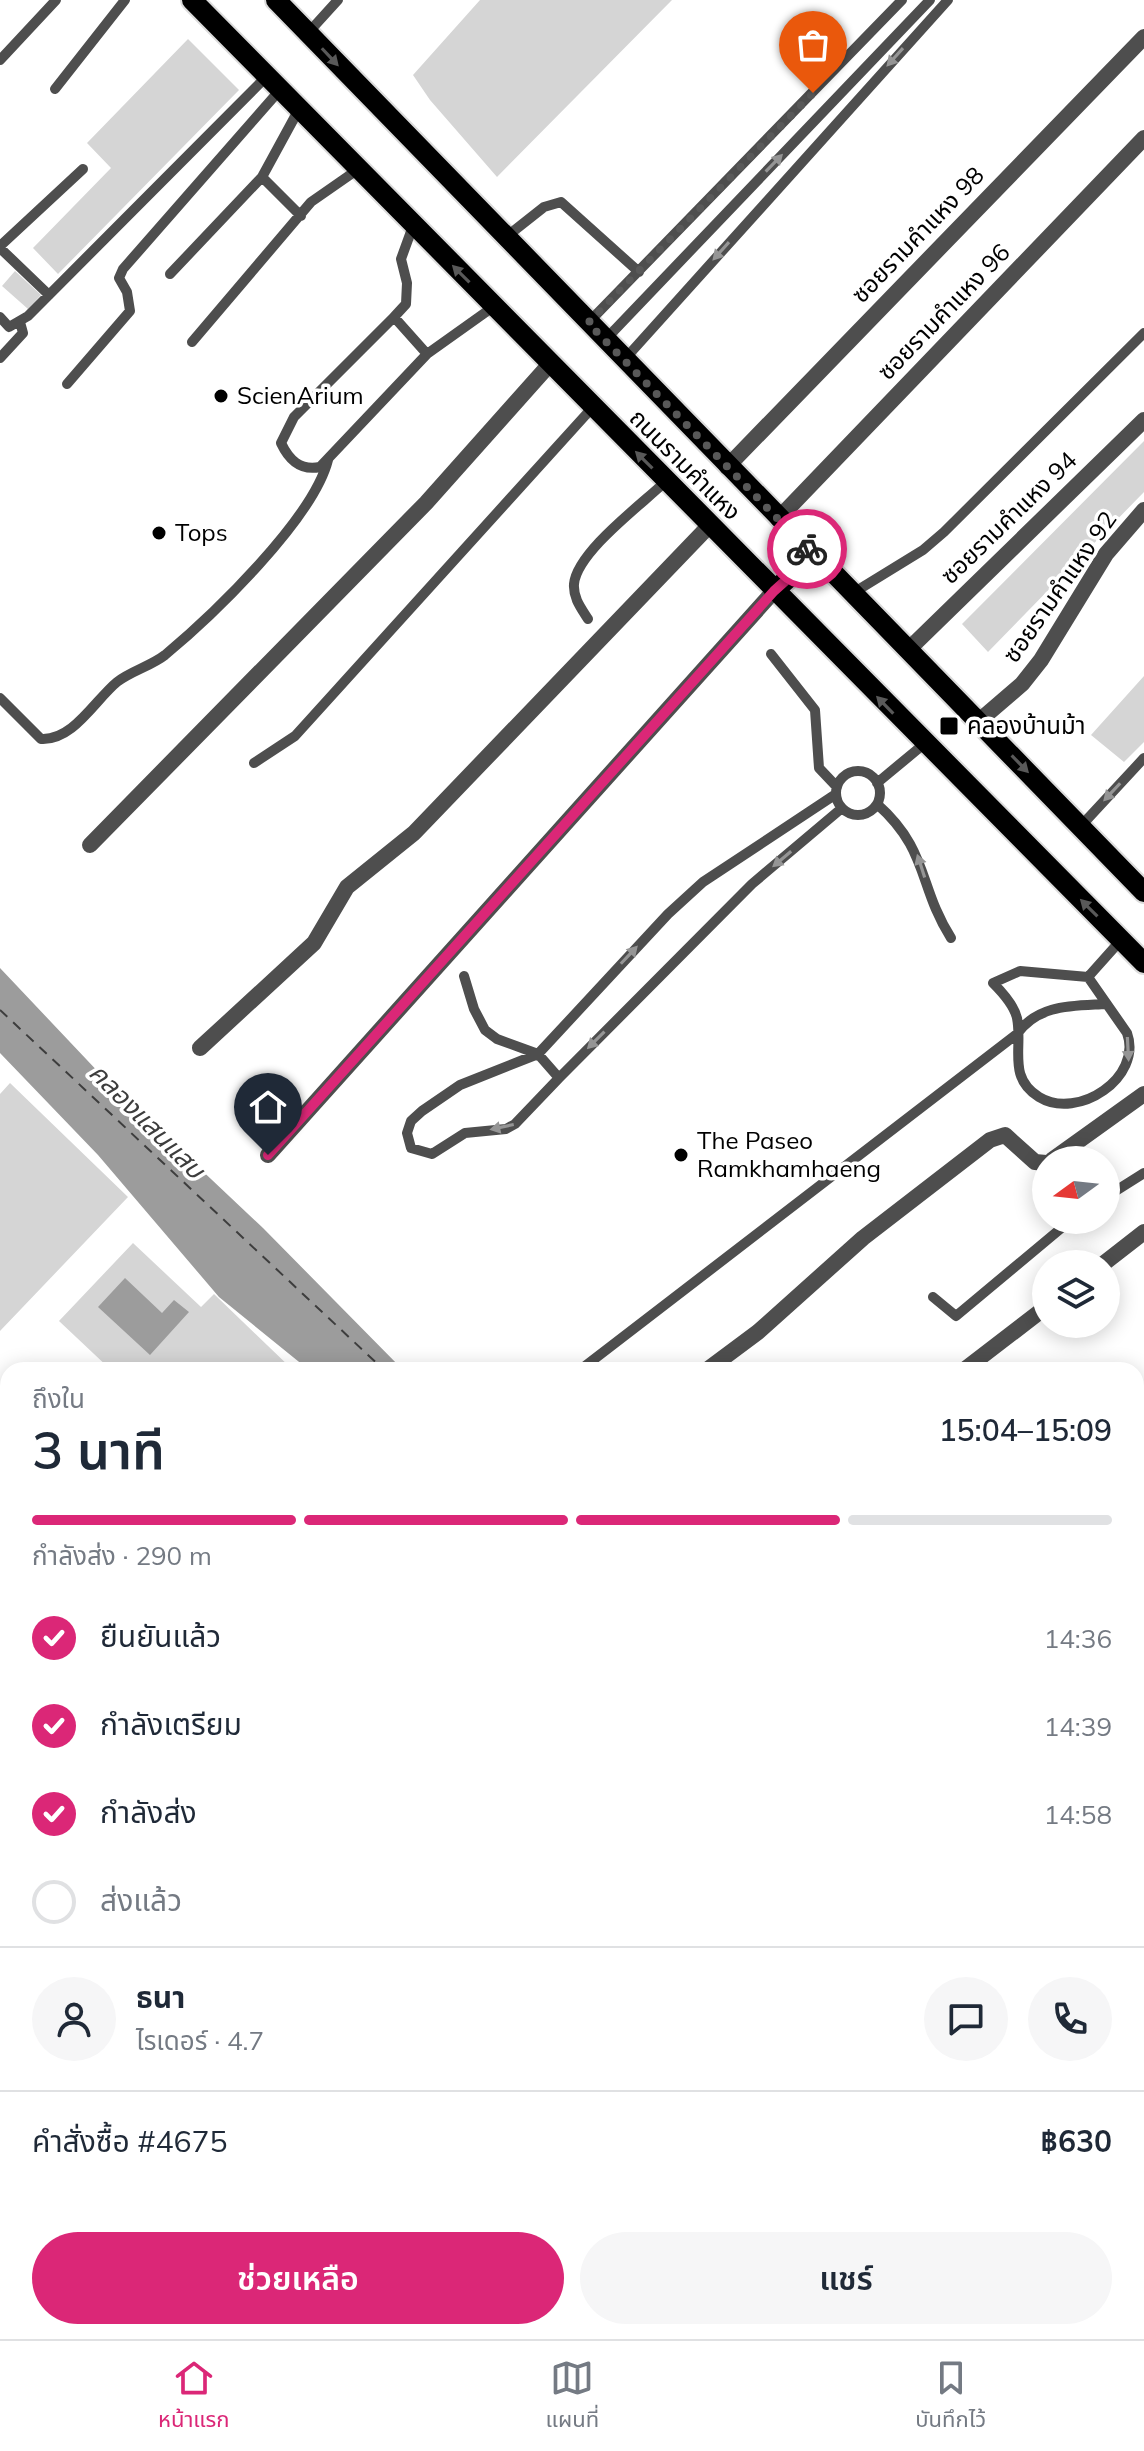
<!DOCTYPE html>
<html lang="th">
<meta charset="utf-8">
<style>
body{margin:0;font-family:Mulish,"Noto Sans Thai",sans-serif;background:#f6f6f7;color:#1f2937;height:100vh;display:flex;flex-direction:column;font-size:30px;white-space:nowrap}
*{box-sizing:border-box;margin:0}
p{font-size:26px;color:#747a83}
.icon{flex:none;width:44px;height:44px;fill:none;stroke:currentColor;stroke-width:2;stroke-linecap:round;stroke-linejoin:round}
.map{position:relative;flex:1;overflow:hidden}
.side{position:absolute;left:0px;top:1362px;width:1144px;height:978px;display:flex;flex-direction:column;background:#fff;border-radius:24px 24px 0 0;box-shadow:0 4px 20px #0003}
.side>*{flex:none}
.needle{width:52px;rotate:255deg}
.buttons{position:absolute;left:1032px;top:1146px;display:grid;gap:16px}
.buttons a{display:grid;place-items:center;width:88px;height:88px;border-radius:50%;background:#fff;box-shadow:0 4px 20px #0003;font-size:40px}
.pin{position:absolute;display:grid;place-items:center;width:68px;height:68px;color:#fff;margin:-82px -34px;border-radius:50% 50% 50% 0;rotate:-45deg;box-shadow:0 0 8px #0007}
.pin .icon{rotate:45deg}
.courier{position:absolute;display:grid;place-items:center;width:80px;height:80px;margin:-40px;border:6px solid #db2777;border-radius:50%;background:#fff;color:#222;box-shadow:0 2px 10px #0007}
.overview em{font-style:normal;font-weight:600}
.overview div{display:flex;flex-direction:column-reverse}
.overview{display:flex;align-items:center;justify-content:space-between;height:136px;padding:0 32px}
h1{font-size:52px;font-weight:600;line-height:60px}
.bar{display:grid;grid-template-columns:repeat(4,1fr);gap:12px 8px;align-content:center;height:96px;padding:0 32px}
.bar i{height:10px;border-radius:6px;background:#e0e1e3}
.bar .active{background:#db2777}
.bar p{grid-column:span 4}
.line{display:flex;align-items:center;gap:20px;padding:0 32px;border-top:2px solid #e0e1e3}
.line div{flex:1}
.round{display:grid;place-items:center;flex:none;width:84px;height:84px;border-radius:42px;background:#f6f6f7}
ol{padding:0 32px;list-style:none}
li{display:flex;align-items:center;gap:24px;height:88px}
li p{margin-inline-start:auto}
li .icon{padding:8px;border-radius:50%;background:#db2777;color:#fff;stroke-width:4}
li:last-child{color:#747a83}
li i{width:44px;height:44px;border:4px solid #e0e1e3;border-radius:50%}
.button{display:flex;gap:16px;margin-top:auto;padding:16px 32px}
.button a{flex:1;height:92px;border-radius:48px;background:#db2777;color:#fff;font-size:32px;font-weight:600;line-height:92px;text-align:center}
.button a+a{background:#f6f6f7;color:#1f2937}
.tabs{display:flex;justify-content:space-around;align-items:center;height:112px;border-top:2px solid #e0e1e3;background:#fff;font-size:22px;color:#747a83}
.tabs a{display:grid;justify-items:center;gap:4px}
.tabs .active{color:#db2777}
.map>svg:first-child{display:block}
</style>
<div class="map">
<svg width="1144" height="2339" viewBox="0 0 1144 2339">
<rect width="100%" height="100%" fill="#fff"/>
<!-- green -->
<path fill="#d5d5d5" d="M480 0H672L497 177 430 100 413 75Z
M188 39 239 90 58 274 33 248 111 168 87 143Z
M15 271 41 295 28 309 2 286Z
M1144 441V492L988 652 962 624Z
M1144 676V742L1124 762 1091 735Z
M10 1083 128 1197 0 1331V1094Z
M133 1243 201 1307 214 1294 293 1370H111L59 1321Z
M0 1422 8 1430V1692L0 1700Z"/>
<!-- water -->
<path fill="#9c9c9c" d="M0 968 104 1078 263 1228 403 1370H309L219 1297 98 1155 0 1053Z
M125 1278 162 1313 174 1300 189 1312 150 1355 98 1307Z
M1136 2072 1144 2079V2216L1136 2208Z"/>
<g fill="none" stroke-linecap="round" stroke-linejoin="round">
<!-- canal -->
<path stroke="#9c9c9c" stroke-width="20" d="M1136 1438 1144 1431"/>
<!-- ferry -->
<path stroke="#3d3d3d" stroke-width="2" stroke-dasharray="10 8" stroke-linecap="butt" d="M0 1010 384 1370
M1136 2138 1144 2145"/>
<!-- primary casing -->
<g stroke="#dbdbdb" stroke-width="24">
<path id="primary" d="M192 0 1144 963
M276 0 1144 892
M774 591 814 555"/>
</g>
<!-- lane -->
<path stroke="#4e4e4e" stroke-width="10" d="M308 33 338 0
M0 60 56 0
M55 89 125 0
M298 111 262 177 301 216
M413 226 401 259 407 283 406 304 394 317 427 354
M506 237 544 207 561 202 639 272
M0 246 83 169
M0 248 49 295
M170 274 262 177
M0 317 9 327 28 316 266 77
M394 317 294 417 281 443C289 460 300 471 320 467L427 354 493 307
M588 323 902 0
M606 339 930 0
M192 342 311 202 357 170
M0 358 23 333 20 322
M624 360 948 0
M67 384 130 311 127 292 119 278 123 269 279 91
M853 593 923 550 944 532 1144 333
M588 619C581 608 573 598 574 584 577 552 641 505 665 482
M771 654 815 710 819 768 837 787
M0 698 41 739C73 741 95 700 117 682 131 671 151 666 165 655 213 615 313 519 328 460
M254 763 295 736 592 408
M836 793a22 22 0 1 1 44 0a22 22 0 1 1-44 0Z
M877 783 924 744
M877 804C929 850 918 886 951 938
M1080 827 1144 758
M464 976 474 1009 485 1030 497 1039 538 1054 559 1078 752 884 842 808
M1088 977 1020 971 993 983C1002 992 1014 1005 1017 1018 1023 1048 1007 1077 1039 1097 1078 1121 1143 1077 1127 1033L1088 977 1121 940
M559 1078 515 1124 506 1129 465 1133 432 1154 411 1148 407 1133 411 1121 422 1111 460 1085 538 1054 668 914 703 882 836 794
M1106 1197 1144 1173
M933 1297 956 1316 1071 1220
M580 1370 1017 1034C1038 1004 1073 1006 1106 1004
M0 1528 8 1520
M0 1739 8 1730
M0 1777 8 1785
M0 1830 8 1821
M1136 1862 1144 1856
M1136 2001 1144 2011
M0 2086 8 2094
M0 2255 8 2242"/>
<!-- street -->
<path stroke="#4e4e4e" stroke-width="16" d="M727 467 1144 37
M778 519 1144 138
M908 650 1144 420
M979 721 1022 684 1041 660 1106 554 1144 510
M90 845 426 503 549 365
M200 1048 314 943 347 887 414 833 709 526
M268 1155 774 591
M1052 1160 1144 1094
M1103 1264 1144 1232
M707 1370 758 1332 863 1238 990 1140 1005 1135 1035 1162 1046 1163
M964 1370 1046 1307
M1136 1515 1144 1518
M1136 1619 1144 1612
M1136 1706 1144 1714
M0 1909 8 1900
M0 2056 8 2045
M104 2339 107 2332
M385 2339 389 2332
M453 2339 457 2332
M541 2339 545 2332
M682 2339 688 2332
M806 2339 813 2332
M894 2339 900 2332"/>
<!-- secondary -->
<path stroke="#1b1b1b" stroke-width="16" d="M0 2138 8 2147
M0 2197 8 2206
M119 2332 124 2339
M172 2332 177 2339"/>
<!-- primary -->
<use href="#primary" stroke="#000" stroke-width="20"/>
</g>
<!-- one-way arrows -->
<defs><path id="oneway-solid" d="M-6-.8H1V-3.2L6.5 0L1 3.2V.8H-6Z" transform="scale(2)"/></defs>
<g fill="#595959">
<use href="#oneway-solid" transform="translate(330 57) rotate(47)"/>
<use href="#oneway-solid" transform="translate(461 274) rotate(-135)"/>
<use href="#oneway-solid" transform="translate(644 460) rotate(-135)"/>
<use href="#oneway-solid" transform="translate(885 705) rotate(-134)"/>
<use href="#oneway-solid" transform="translate(1020 764) rotate(46)"/>
<use href="#oneway-solid" transform="translate(1089 908) rotate(-135)"/>
</g>
<g fill="#959595">
<use href="#oneway-solid" transform="translate(895 57) rotate(132)"/>
<use href="#oneway-solid" transform="translate(774 163) rotate(-46)"/>
<use href="#oneway-solid" transform="translate(721 251) rotate(132)"/>
<use href="#oneway-solid" transform="translate(1112 792) rotate(133)"/>
<use href="#oneway-solid" transform="translate(782 859) rotate(140)"/>
<use href="#oneway-solid" transform="translate(921 866) rotate(-108)"/>
<use href="#oneway-solid" transform="translate(629 955) rotate(-47)"/>
<use href="#oneway-solid" transform="translate(596 1040) rotate(135)"/>
<use href="#oneway-solid" transform="translate(1128 1049) rotate(87)"/>
<use href="#oneway-solid" transform="translate(502 1127) rotate(168)"/>
</g>
<g fill="none" stroke-linecap="round" stroke-linejoin="round">
<!-- done -->
<path stroke="#595959" stroke-width="8" stroke-dasharray="0 14.4" d="M807 549 588 323 813 93"/>
<!-- route -->
<path stroke="#db2777" stroke-width="10" d="M268 1155 774 591 814 555 807 549"/>
</g>
<!-- markers -->
<g fill="#000" stroke="#fff" stroke-width="3">
<circle cx="221" cy="396" r="8"/>
<circle cx="159" cy="533" r="8"/>
<rect x="939" y="716" width="20" height="20" rx="4"/>
<circle cx="681" cy="1155" r="8"/>
</g>
<g text-anchor="middle" stroke-width="7" stroke-linejoin="round" paint-order="stroke">
<!-- street labels -->
<g font-size="24" fill="#000" stroke="#fff">
<text transform="translate(918 235) rotate(-46)" y="8">ซอยรามคําแหง 98</text>
<text transform="translate(944 312) rotate(-46)" y="8">ซอยรามคําแหง 96</text>
<text transform="translate(685 465) rotate(45)" y="8">ถนนรามคำแหง</text>
<text transform="translate(1009 518) rotate(-44)" y="8">ซอยรามคําแหง 94</text>
<text transform="translate(1060 587) rotate(-55)" y="8">ซอยรามคําแหง 92</text>
</g>
<!-- poi labels -->
<g font-size="24" fill="#000" stroke="#fff" text-anchor="start">
<text x="237" y="404">ScienArium</text>
<text x="175" y="541">Tops</text>
<text x="967" y="734">คลองบ้านม้า</text>
<text x="697" y="1149">The Paseo<tspan x="697" dy="28">Ramkhamhaeng</tspan></text>
</g>
<!-- water labels -->
<g font-size="26" font-style="italic" fill="#3d3d3d" stroke="#fff">
<text transform="translate(147 1121) rotate(45)" y="9">คลองแสนแสบ</text>
</g>
</g>
</svg>
<div class="buttons">
<a><svg class="needle" viewBox="-14 -14 28 28"><path d="M0-13l5 13h-10z" fill="#e53935"/><path d="M0 13l5-13h-10z" fill="#747a83"/></svg></a>
<a><svg class="icon" aria-label="layers" viewBox="0 0 24 24"><path d="M12 4l9 5-9 5-9-5zM3 14l9 5 9-5"/></svg></a>
</div>
<div class="pin" style="left:813px;top:93px;background:#ea580c"><svg class="icon" aria-label="bag" viewBox="0 0 24 24"><path d="M5 8h14l-1 12H6zM9 8a3 3 0 0 1 6 0"/></svg></div>
<div class="pin" style="left:268px;top:1155px;background:#1f2937"><svg class="icon" aria-label="home" viewBox="0 0 24 24"><path d="M3 11l9-7 9 7M6 9v11h12V9"/></svg></div>
<div class="courier" style="left:807px;top:549px"><svg class="icon" aria-label="bike" viewBox="0 0 24 24"><circle cx="6" cy="16" r="4"/><circle cx="18" cy="16" r="4"/><path d="M6 16l4-8h5l3 8M10 8l3 8H6M13 5h3"/></svg></div>
<section class="side">
<div class="overview"><div><h1>3 นาที</h1><p>ถึงใน</p></div><em>15:04–15:09</em></div>
<div class="bar"><i class="active"></i><i class="active"></i><i class="active"></i><i></i><p>กำลังส่ง · 290 m</p></div>
<ol>
<li><svg class="icon" aria-label="check" viewBox="0 0 24 24"><path d="M5 12l5 5 9-10"/></svg>ยืนยันแล้ว<p>14:36</p></li>
<li><svg class="icon" aria-label="check" viewBox="0 0 24 24"><path d="M5 12l5 5 9-10"/></svg>กำลังเตรียม<p>14:39</p></li>
<li><svg class="icon" aria-label="check" viewBox="0 0 24 24"><path d="M5 12l5 5 9-10"/></svg>กำลังส่ง<p>14:58</p></li>
<li><i></i>ส่งแล้ว</li>
</ol>
<div class="line" style="height:144px"><a class="round"><svg class="icon" aria-label="person" viewBox="0 0 24 24"><circle cx="12" cy="8" r="4"/><path d="M4 21q1-7 8-7t8 7"/></svg></a><div><b>ธนา</b><p>ไรเดอร์ · 4.7</p></div><a class="round"><svg class="icon" aria-label="chat" viewBox="0 0 24 24"><path d="M4 5h16v11H9l-5 4z"/></svg></a><a class="round"><svg class="icon" aria-label="phone" viewBox="0 0 24 24"><path d="M5 4h4l2 5-3 2q2 4 5 5l2-3 5 2v4C11 20 4 13 5 4z"/></svg></a></div>
<div class="line" style="height:104px"><div>คำสั่งซื้อ #4675</div><b>฿630</b></div>
<div class="button"><a>ช่วยเหลือ</a><a>แชร์</a></div>
</section>
</div>
<nav class="tabs">
<a class="active"><svg class="icon" aria-label="home" viewBox="0 0 24 24"><path d="M3 11l9-7 9 7M6 9v11h12V9"/></svg>หน้าแรก</a>
<a><svg class="icon" aria-label="map" viewBox="0 0 24 24"><path d="M3 6l6-2 6 2 6-2v14l-6 2-6-2-6 2zM9 4v14M15 6v14"/></svg>แผนที่</a>
<a><svg class="icon" aria-label="saved" viewBox="0 0 24 24"><path d="M7 4h10v16l-5-4-5 4z"/></svg>บันทึกไว้</a>
</nav>
